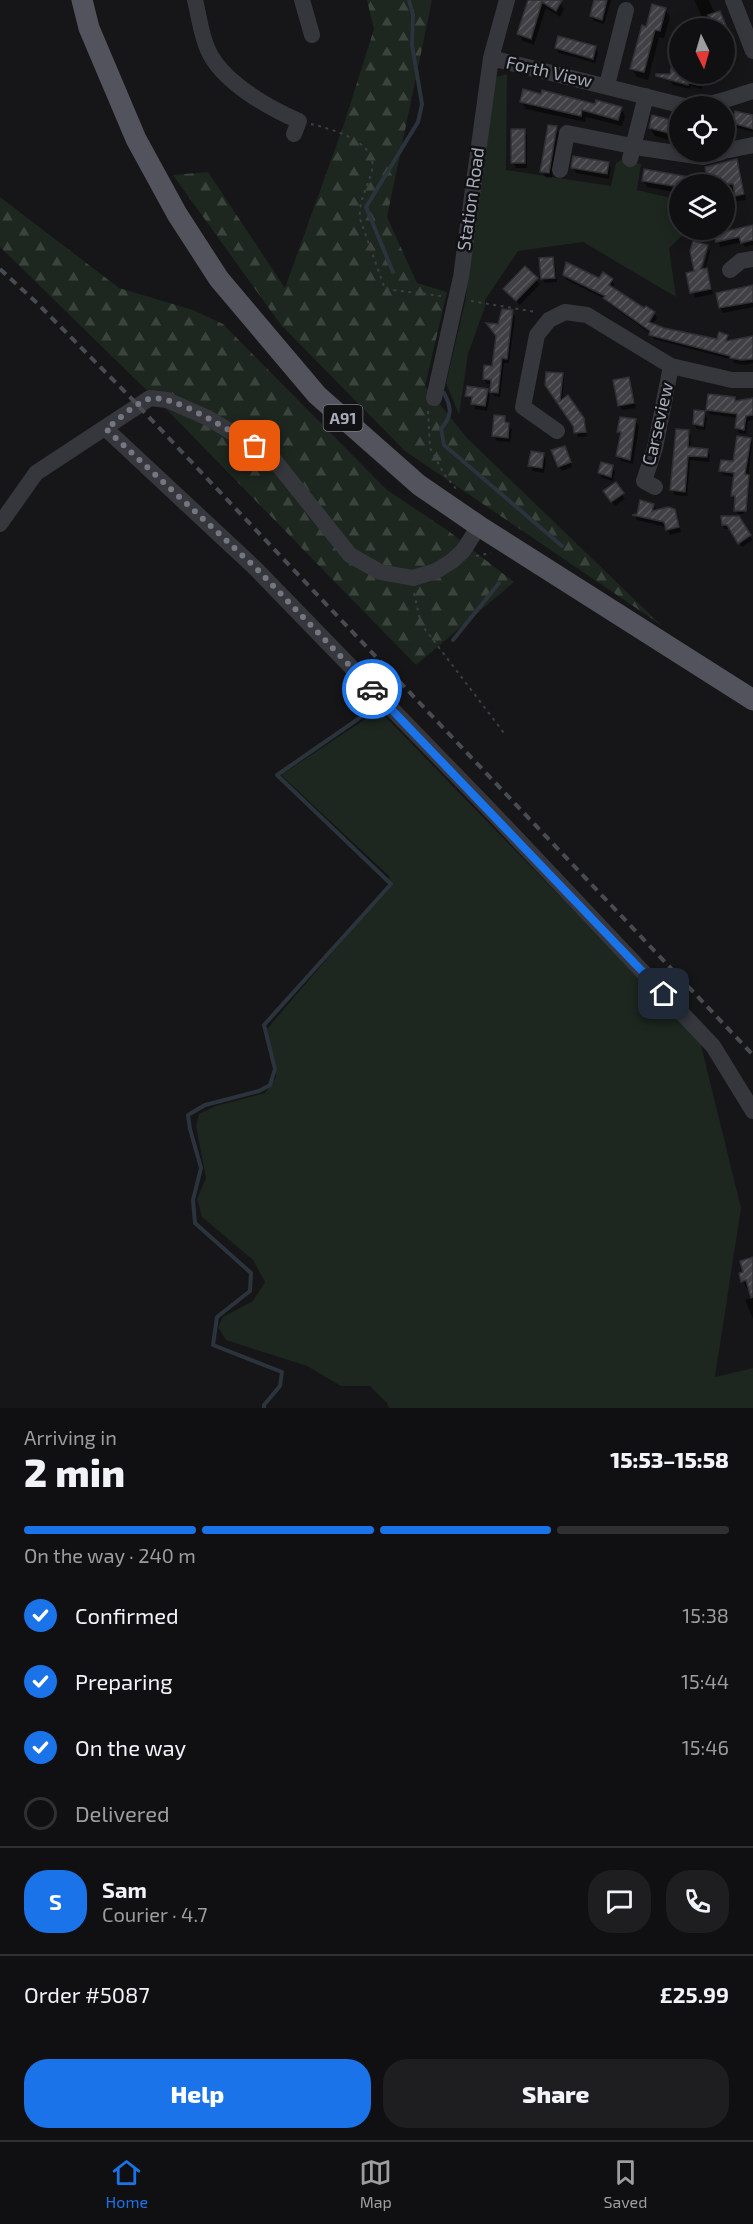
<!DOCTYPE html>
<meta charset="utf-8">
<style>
body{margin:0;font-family:"Exo 2",sans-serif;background:#1e1e20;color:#f1f3f6;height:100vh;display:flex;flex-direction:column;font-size:22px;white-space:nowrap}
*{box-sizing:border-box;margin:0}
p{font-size:20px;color:#9c9d9f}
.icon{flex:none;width:33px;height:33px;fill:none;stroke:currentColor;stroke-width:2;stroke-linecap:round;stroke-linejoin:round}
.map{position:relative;height:1408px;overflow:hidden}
.sheet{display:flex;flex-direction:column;background:#101012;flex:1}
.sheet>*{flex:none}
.needle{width:39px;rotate:175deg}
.tools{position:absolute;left:669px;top:18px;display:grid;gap:12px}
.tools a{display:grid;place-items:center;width:66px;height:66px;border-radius:50%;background:#101012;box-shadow:0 3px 15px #0003,0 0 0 2px #303032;font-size:30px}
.pin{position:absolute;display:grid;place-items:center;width:51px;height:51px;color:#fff;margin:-26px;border-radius:12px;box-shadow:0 3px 9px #0006}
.courier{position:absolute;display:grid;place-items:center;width:60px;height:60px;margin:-30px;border:4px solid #1a73e8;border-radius:50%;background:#fff;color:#222;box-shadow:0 2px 8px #0007}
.head em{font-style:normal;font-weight:800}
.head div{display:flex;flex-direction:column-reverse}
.head{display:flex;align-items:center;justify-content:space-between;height:102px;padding:0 24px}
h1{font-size:39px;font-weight:800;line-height:45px}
.bar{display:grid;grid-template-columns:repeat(4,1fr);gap:9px 6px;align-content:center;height:72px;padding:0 24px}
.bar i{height:8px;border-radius:4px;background:#303032}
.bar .current{background:#1a73e8}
.bar p{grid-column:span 4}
.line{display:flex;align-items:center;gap:15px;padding:0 24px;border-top:2px solid #303032}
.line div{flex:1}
.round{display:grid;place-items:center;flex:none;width:63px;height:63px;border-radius:24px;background:#1e1e20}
ol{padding:0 24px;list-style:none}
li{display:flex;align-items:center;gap:18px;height:66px}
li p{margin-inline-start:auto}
li .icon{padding:6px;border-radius:50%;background:#1a73e8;color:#fff;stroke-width:4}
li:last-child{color:#9c9d9f}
li i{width:33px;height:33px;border:3px solid #303032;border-radius:50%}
.cta{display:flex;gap:12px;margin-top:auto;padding:12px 24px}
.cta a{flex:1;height:69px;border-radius:24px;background:#1a73e8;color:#fff;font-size:24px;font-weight:800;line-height:69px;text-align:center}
.cta a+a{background:#1e1e20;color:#f1f3f6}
.tabs{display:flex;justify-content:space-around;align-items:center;height:84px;border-top:2px solid #303032;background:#101012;font-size:16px;color:#9c9d9f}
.tabs a{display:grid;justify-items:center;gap:3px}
.tabs .current{color:#1a73e8}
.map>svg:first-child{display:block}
</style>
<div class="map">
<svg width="753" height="1408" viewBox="0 0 753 1408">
<defs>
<pattern id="forest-firs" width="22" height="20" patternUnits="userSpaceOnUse" patternTransform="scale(1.5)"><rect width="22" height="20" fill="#1d261f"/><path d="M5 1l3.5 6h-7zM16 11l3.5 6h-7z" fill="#3b433d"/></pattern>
<pattern id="building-hatch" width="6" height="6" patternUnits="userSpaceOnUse" patternTransform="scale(1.5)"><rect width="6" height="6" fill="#404045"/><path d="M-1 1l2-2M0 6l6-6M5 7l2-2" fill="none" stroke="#59595e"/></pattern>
</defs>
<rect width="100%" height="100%" fill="#161618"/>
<!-- grass -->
<path fill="#1d261f" d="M507 74 506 170 611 186 616 163 621 160 641 164 637 190 679 200 680 230H688L669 248 676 297 583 242 518 251 485 300V307L468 354 459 415 446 383 465 302 496 77Z
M379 710 700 1041 741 1208 715 1377 753 1368V1408H389L387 1403 370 1386H341L307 1366 226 1340 218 1327 223 1317 253 1301 265 1282 253 1260 202 1217 197 1199 206 1178 196 1126 199 1114 216 1106 265 1093 276 1077 267 1029 390 885 389 876 281 775Z"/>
<!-- forest -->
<path fill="url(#forest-firs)" d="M367 0H432L387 217 417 283 447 292 425 386 467 438 661 625 405 451 281 325 173 175 208 172 285 288 344 124 374 29Z
M0 197 119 288 193 310 223 324 387 490 447 530 514 582 416 665 171 414 0 247Z"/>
<!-- shadow -->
<path fill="#0007" d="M531 0H552L560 3 564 9 560 17 546 8 534 45 523 41 519 34Z
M596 0H611L604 24 594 21 591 16Z
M694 0H709L715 14 722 18 731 41 724 43V28H714L709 14 702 17Z
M665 9 670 17 664 38 659 37 648 80 637 77 632 69 648 28Z
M556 48H595L598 53 595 63 559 53Z
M724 55 729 57 732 62 724 78 715 74H724Z
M680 74H701L704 79 702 89 691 86 690 89 673 85 670 80Z
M521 101 621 108 625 116 622 126 586 117 585 122 526 109Z
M753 117V132L737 128 734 123Z
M680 124V143L655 136 650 128Z
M556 128 559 133 552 178 545 177 542 171Z
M524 131 527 136V168H516L513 163Z
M736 161 740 167 746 200 724 203V184H680V193L647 187 643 181 645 170 709 182Z
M608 163 611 168 609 179 576 173 573 168Z
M725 225 728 232 753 226V245L745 247 742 242 720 247 715 230H724Z
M694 243 709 248H706L698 276 701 277 709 249 710 251 705 270 709 275 713 294 695 298 688 274 696 272 692 251Z
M552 259 555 264 557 282 545 283 542 278Z
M526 268 540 284 520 305 505 289Z
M564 275 600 280H612L614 285 612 289 645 310 654 313 657 318 652 325 664 329 718 341 727 336 730 342 753 338V363L745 365 734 363 733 360 654 339 651 334 608 303 605 299 567 280Z
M753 287V307L723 313 720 308Z
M512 312 515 317 509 363H504L500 397 494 396 491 391 492 384H487L484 379 494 368Z
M562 375 564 379 562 402 583 419 586 424 587 436 578 437 575 427 549 390Z
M628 379 631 384 636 408 622 410 619 405Z
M487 390 490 395 487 411 475 409 473 401 467 396Z
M734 399 736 403 753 399V420L748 421 746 434 739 433 737 428 738 418 710 414 708 410Z
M704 413 707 418 705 430 697 429 694 424Z
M504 418 505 430 506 421 512 430 510 442 497 441 494 436Z
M636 421 639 426 633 464 621 461 618 455 622 436 619 431Z
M688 431 691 436 690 449 707 450 710 455 709 462 690 460 687 496 675 495 672 490Z
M750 439 752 444 744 514H738L733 496 735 477 723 475 721 471 734 463Z
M567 452 572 467 562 471 559 466Z
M543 455 546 460 544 473 533 471 530 465Z
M612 467 615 472 613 481 602 478 599 473Z
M615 484 625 499 615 506 608 496Z
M653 505 657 511 674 510 681 532 670 535 666 527 637 520 635 516Z
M738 517 752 540 742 547 731 528 725 529 723 524Z
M753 1275V1319L745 1300 753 1297 749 1288 747 1289 743 1281Z"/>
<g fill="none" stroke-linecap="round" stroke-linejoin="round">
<!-- stream -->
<path stroke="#2b333d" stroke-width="4" d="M393 272 366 207 418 122 422 104 412 45 413 15 409 0
M444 393C452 408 452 416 441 429L444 445 562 546
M453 640 499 583
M264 1408V1405L280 1386 282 1372 213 1345 217 1317 250 1291 251 1273 195 1223 193 1200 201 1168 190 1129 188 1115 205 1105 259 1091 270 1085 275 1069 264 1025 391 884 277 775 374 708"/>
</g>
<!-- building -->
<path fill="url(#building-hatch)" stroke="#303034" stroke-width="1.5" d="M528 0H562L556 11 542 2 531 39 517 34Z
M594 0H607L602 20 590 16Z
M652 4 666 8 660 31 655 30 644 72 630 69 642 25 646 27Z
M720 11 727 28H713L708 15Z
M558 36 596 46 593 59 555 48Z
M671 68 680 70V74H702L699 85 688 82V85L656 76V74H670Z
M523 89 541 94 542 90 595 104 596 100 622 107 618 120 582 110 581 116 520 102Z
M735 111 753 115V129L732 123Z
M652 115 680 122V136L649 128Z
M548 125 557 126 549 173 540 172Z
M511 129H525V163H511Z
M573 156 609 162 607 174 571 168Z
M737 159 744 194 735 196 733 184H708L705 167Z
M644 169 706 180V184H680V187L642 181Z
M753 225V240L741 243 739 237 716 242 713 230 727 231Z
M693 241 708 245 701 269 707 268 711 289 690 293 686 273 694 271 690 251Z
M553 257 555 278 541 279 539 258Z
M566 262 599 278 603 272 613 279 609 285 644 308 646 306 655 312 649 322 664 328 717 339 719 332 728 335 726 341 753 336V359L742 360 730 358V356L649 335 650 331 603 298 605 296 563 275Z
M525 266 538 278 516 301 503 289Z
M753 285V302L719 308 716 293Z
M502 309 513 310 507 359 502 358 498 393 490 392 491 380 483 379 484 365 492 366 496 336 486 323 498 324Z
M546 372 563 373 560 401 568 395 584 418 586 432 574 433 573 426 545 385Z
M629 377 634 403 618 406 613 380Z
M467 386 488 389 485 406 471 404 472 397 465 396Z
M708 394 735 397V401L753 398V415L746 416 744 430 735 428 737 414 706 410Z
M694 410 705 411 703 426 693 424Z
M494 415 505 416V422L509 423 508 438 492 436Z
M620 417 636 419 630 460 616 456 621 432H617Z
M676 429 689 430 688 447 708 449 707 457 688 456 685 492 670 490Z
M737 436 751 438 745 474 749 475 746 511H734L735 496H731L734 473 719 471 721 460 733 461Z
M565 446 571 462 558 467 551 450Z
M531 451 544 453 542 468 528 466Z
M601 462 613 465 611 477 598 473Z
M616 482 624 493 611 502 603 491Z
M640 500 654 504 652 511 668 507 675 509 679 527 666 530 664 522 632 515 637 514Z
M721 516H739L751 535 738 544 727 525H722Z
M753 1257V1297L751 1298 746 1280 741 1282 739 1273 743 1272 740 1261Z"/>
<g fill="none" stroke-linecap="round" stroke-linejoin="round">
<!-- path -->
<path stroke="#3c3e44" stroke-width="2" stroke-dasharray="3 4.5" stroke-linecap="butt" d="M311 124C331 129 378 141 372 170 368 187 358 201 360 219L385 289 441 296
M471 301 536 312
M428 411 430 448 444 474 457 490
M476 556 491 553
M414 593 421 624 504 733"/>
<!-- minor -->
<path stroke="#36373d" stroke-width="16" d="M195 0C199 16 201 35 208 50 222 82 269 108 299 121L294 134
M302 0 312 35
M733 0 753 51
M491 58 684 106C709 107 730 98 753 91
M607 85 626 10
M724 151 753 145
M630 159 646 96
M560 170 567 133 642 148 703 157 722 152
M730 270 741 261 753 259
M434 398 461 277 491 58 507 0
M106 429 256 569 486 806 713 1046 753 1111
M557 431 523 407 537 335 549 320 565 312 587 315 671 366 732 380H753
M655 487 644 481 655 448 671 366
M0 524 36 473 150 398 167 400 208 418 271 456 350 555 380 572 413 578 436 571 452 561 463 551 479 526"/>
<!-- major -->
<path stroke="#52535c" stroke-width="21" d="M82 0 89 28 136 139 177 214 219 279 317 395 419 485 479 526 753 700"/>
<!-- rail -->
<path stroke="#494b52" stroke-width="4" stroke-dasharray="8 6" stroke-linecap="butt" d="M0 269 37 303 129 396 753 1055"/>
</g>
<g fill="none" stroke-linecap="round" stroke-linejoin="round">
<!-- done -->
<path stroke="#747781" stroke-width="6" stroke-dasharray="0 10.8" d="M255 446C234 434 172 392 149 399 133 404 119 420 106 429L256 568 372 689"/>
<!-- route -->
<path stroke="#1a73e8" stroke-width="8" d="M372 689 664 994"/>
</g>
<g text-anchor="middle" stroke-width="5" stroke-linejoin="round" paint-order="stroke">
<!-- shield labels -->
<rect fill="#111113" stroke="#7a7d87" stroke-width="1.5" x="323.5" y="405" width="39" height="26" rx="4.5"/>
<g font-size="16" font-weight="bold" fill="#a7abb9">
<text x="343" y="424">A91</text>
</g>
<!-- street labels -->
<g font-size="18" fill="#a7abb9" stroke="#111113">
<text transform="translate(549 72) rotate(13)" y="6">Forth View</text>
<text transform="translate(471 199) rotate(-82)" y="6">Station Road</text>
<text transform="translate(658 424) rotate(-77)" y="6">Carseview</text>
</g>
</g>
</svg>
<div class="tools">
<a><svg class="needle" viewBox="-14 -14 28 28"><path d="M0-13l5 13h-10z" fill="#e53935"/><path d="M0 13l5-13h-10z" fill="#9c9d9f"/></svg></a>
<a><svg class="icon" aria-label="locate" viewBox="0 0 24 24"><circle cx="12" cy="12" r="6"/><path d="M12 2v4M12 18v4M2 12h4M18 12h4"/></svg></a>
<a><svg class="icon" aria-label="layers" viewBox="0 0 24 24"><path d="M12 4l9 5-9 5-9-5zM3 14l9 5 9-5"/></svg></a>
</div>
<div class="pin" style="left:255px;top:446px;background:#ea580c"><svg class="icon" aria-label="bag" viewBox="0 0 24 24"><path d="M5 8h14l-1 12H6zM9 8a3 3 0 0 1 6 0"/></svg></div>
<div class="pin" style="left:664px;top:994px;background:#1f2937"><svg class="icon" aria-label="home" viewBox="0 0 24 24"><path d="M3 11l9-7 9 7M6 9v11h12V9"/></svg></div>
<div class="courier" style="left:372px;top:689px"><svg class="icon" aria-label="car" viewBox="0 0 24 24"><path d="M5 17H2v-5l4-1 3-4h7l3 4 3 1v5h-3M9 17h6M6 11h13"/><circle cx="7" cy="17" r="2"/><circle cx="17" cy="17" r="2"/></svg></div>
</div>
<section class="sheet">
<div class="head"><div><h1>2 min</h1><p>Arriving in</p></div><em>15:53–15:58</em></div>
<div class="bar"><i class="current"></i><i class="current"></i><i class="current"></i><i></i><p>On the way · 240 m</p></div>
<ol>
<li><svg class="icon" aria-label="check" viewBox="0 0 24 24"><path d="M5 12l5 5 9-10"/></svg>Confirmed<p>15:38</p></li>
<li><svg class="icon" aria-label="check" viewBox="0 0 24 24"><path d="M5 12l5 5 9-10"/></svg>Preparing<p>15:44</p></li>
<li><svg class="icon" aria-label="check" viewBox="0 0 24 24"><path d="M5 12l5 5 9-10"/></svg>On the way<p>15:46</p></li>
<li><i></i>Delivered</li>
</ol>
<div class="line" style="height:108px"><b class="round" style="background:#1a73e8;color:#fff">S</b><div><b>Sam</b><p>Courier · 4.7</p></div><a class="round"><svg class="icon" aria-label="chat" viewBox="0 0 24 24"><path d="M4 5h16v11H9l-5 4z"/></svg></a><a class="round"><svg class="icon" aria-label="phone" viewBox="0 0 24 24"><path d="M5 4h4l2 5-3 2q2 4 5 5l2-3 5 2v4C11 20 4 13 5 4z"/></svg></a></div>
<div class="line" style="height:78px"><div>Order #5087</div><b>£25.99</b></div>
<div class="cta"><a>Help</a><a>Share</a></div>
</section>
<nav class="tabs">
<a class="current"><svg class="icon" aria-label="home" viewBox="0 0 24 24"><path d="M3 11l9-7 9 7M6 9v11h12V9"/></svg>Home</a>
<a><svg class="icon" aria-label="map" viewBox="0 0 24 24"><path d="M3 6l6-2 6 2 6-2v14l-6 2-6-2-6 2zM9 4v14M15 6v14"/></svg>Map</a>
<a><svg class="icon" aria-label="saved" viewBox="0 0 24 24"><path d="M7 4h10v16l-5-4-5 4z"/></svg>Saved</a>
</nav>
